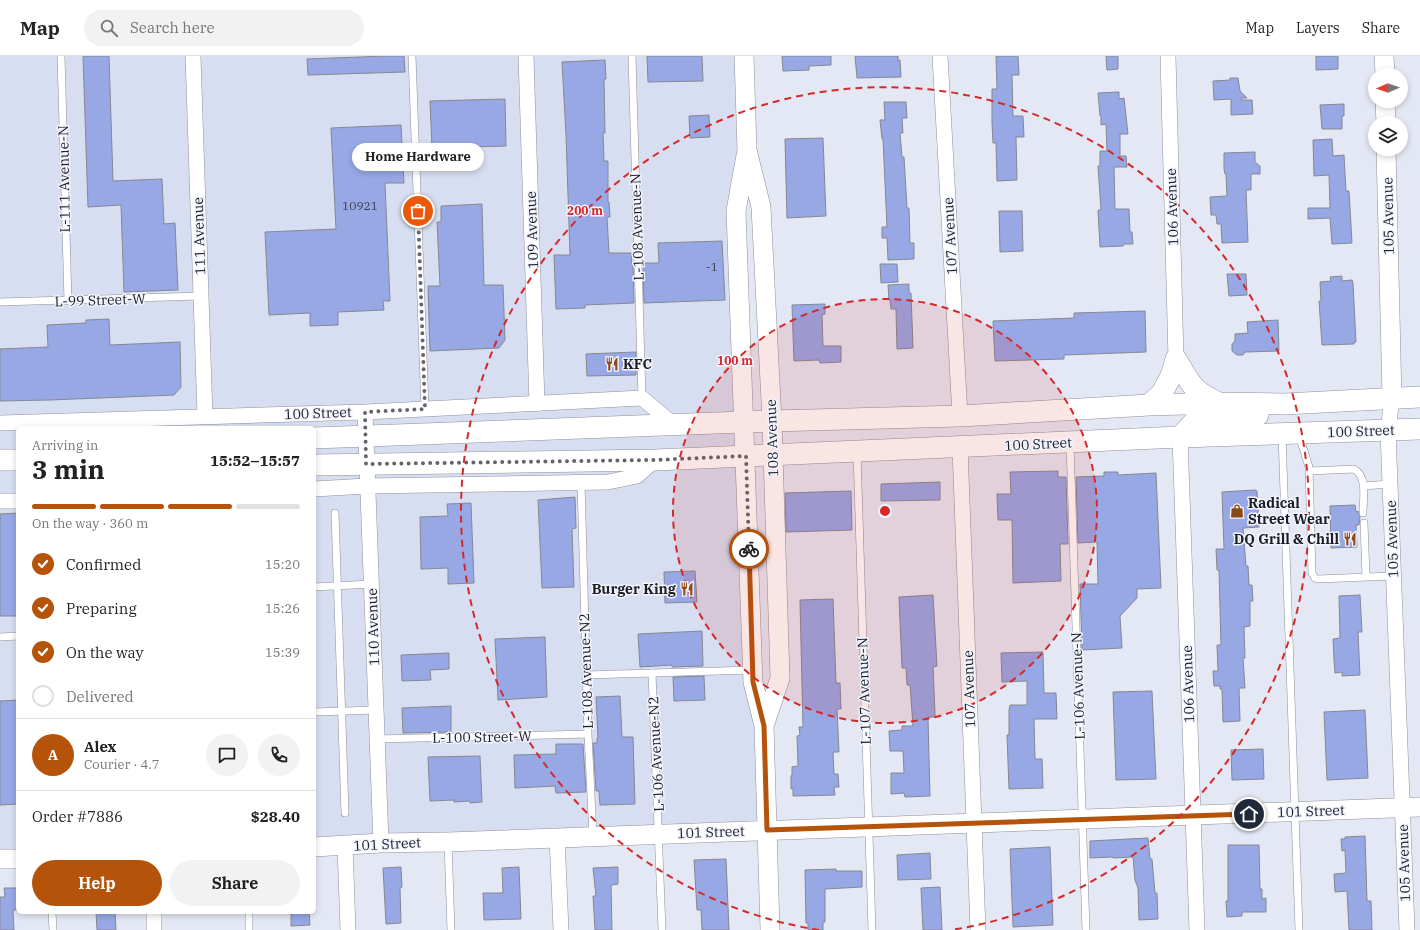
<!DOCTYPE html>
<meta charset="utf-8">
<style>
body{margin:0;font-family:"IBM Plex Serif",serif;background:#f2f2f2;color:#222;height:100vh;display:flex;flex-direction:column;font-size:15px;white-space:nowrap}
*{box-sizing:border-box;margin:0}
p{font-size:13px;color:#767676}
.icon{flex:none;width:22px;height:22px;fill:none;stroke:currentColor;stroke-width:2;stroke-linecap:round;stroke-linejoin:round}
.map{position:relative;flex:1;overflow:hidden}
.panel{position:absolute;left:16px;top:370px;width:300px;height:488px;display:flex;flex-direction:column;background:#fff;border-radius:6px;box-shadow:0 2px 6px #0003}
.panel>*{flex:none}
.needle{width:26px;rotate:268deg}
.buttons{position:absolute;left:1368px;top:12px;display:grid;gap:8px}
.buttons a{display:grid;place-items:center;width:40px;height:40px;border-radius:50%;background:#fff;box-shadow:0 2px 6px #0003;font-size:20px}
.pin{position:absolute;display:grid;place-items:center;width:34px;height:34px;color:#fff;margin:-17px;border:2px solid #fff;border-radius:50%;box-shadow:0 1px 4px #0007}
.courier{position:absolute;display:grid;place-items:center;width:40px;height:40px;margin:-20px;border:3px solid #b45309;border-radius:50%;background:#fff;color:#222;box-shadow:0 1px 5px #0007}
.bubble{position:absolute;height:28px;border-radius:14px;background:#fff;box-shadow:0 2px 6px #0003;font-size:13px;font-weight:700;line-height:28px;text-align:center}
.headline em{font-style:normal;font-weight:700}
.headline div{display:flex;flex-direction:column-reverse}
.headline{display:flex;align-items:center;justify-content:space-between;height:68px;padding:0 16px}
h1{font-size:26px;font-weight:700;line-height:30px}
.bar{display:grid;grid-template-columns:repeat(4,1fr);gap:6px 4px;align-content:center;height:48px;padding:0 16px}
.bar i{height:5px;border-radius:3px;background:#e0e0e0}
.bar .active{background:#b45309}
.bar p{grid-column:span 4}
.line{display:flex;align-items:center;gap:10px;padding:0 16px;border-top:1px solid #e0e0e0}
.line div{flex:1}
.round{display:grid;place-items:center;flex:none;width:42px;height:42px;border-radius:21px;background:#f2f2f2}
ol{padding:0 16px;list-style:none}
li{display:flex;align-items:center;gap:12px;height:44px}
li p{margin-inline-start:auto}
li .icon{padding:4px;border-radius:50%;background:#b45309;color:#fff;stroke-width:4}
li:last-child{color:#767676}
li i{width:22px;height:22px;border:2px solid #e0e0e0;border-radius:50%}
.primary-button{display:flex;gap:8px;margin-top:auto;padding:8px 16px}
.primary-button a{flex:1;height:46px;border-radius:24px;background:#b45309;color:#fff;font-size:16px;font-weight:700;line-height:46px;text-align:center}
.primary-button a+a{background:#f2f2f2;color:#222}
header{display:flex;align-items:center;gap:24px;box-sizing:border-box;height:56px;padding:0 20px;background:#fff;border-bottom:1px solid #e0e0e0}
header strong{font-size:19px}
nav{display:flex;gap:22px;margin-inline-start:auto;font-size:14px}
.search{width:280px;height:36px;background:#f2f2f2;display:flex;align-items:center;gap:10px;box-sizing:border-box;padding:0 14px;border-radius:22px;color:#767676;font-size:15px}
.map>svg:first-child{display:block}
</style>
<header>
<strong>Map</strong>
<div class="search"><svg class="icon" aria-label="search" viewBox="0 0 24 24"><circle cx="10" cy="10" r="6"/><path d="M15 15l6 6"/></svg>Search here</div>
<nav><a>Map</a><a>Layers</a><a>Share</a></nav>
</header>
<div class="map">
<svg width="1420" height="874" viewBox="0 0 1420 874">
<rect width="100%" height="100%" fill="#e4e8f4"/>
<!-- built -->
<path fill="#d8def1" d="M0 0H744L736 155 767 774 314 791V372H18V803H0Z"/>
<!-- building -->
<path fill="#97a8e5" stroke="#848893" d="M83 0H109L113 125 162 123 164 168 175 167 178 234 124 236 121 149 88 151Z
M387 0H404L405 16 308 19 307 3Z
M647 0H702L703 25 648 26Z
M782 0H831V9L809 10V14L783 15Z
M855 0H898V5L900 4 901 21 857 22Z
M996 0H1018L1019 19H1012L1013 60H1023L1024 81H1016L1017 124 997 125 996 87H993L992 67V33H997Z
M1106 0H1118V13L1107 14Z
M1316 0H1338V13L1316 14Z
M605 4 606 23H604L605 77H603L604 105H608V146H609L610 161H607L609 197H631L632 208H633L634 247 585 249V252L556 253 554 199H570L566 79 562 6Z
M1230 22H1238L1240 35 1247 42H1241V44H1252L1253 58 1231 59V43L1214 44 1213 25 1230 24Z
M1119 36V43L1124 42 1128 78H1120V100H1126L1127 111H1114L1115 153H1129L1130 176H1132L1133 188H1124L1123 190 1100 191 1098 154H1101L1098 110H1100V95H1107L1106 68 1101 69V60H1100L1098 37Z
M505 43 506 90 432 92 430 45Z
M884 46H906L907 62H902L903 77H900L902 101H904L907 152H909L910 187H914V203L888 204 887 182H882V171H887L883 83H882L880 64H885Z
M1344 48V60H1342V73H1322L1320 49Z
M709 59 710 81 690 82 689 60Z
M401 69 404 127H385L390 245H383L384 254 338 256V269L310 270V257L269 259 265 176 336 173 331 72Z
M823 82 826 160 787 162 785 83Z
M1332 83 1333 100 1344 99 1346 135H1349L1352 187 1332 188 1330 162 1308 163V152H1330L1329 119 1314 120 1313 84Z
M1255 96V106L1260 110V118H1251V134H1246L1248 186 1222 187 1221 168H1217L1216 159H1211L1210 141 1227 140 1226 118H1225L1224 113V97Z
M482 148 484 229H503L505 284 499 292 430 295 428 230H440L437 166H441V150Z
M999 155H1022L1023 195 1000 196Z
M722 185 725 244 644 247 643 207H659L658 187Z
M880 208H897L898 226 881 227Z
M1227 218H1246L1247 239 1229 240Z
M1342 220V225L1352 224 1353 227 1356 286H1354V288L1322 289 1319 245H1321L1320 226 1331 225 1330 221Z
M909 228V237H911L913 292 897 293 896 253H891L890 244H889L888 229Z
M825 248V258L822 259 823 290H841V306L820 307 819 304 794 305 792 249Z
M1145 255 1146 296 1064 299V303L995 305 993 265 1074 262V257Z
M109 263 110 289 180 286 181 331 174 339 50 344 0 345V293L48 291 47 269 86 267V264Z
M1278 264 1279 295 1245 296 1243 299H1237L1232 295V288L1235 285V278L1248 277 1247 266Z
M636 296V319L587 320 586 298Z
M1058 415V421H1066L1068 488H1060L1061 525 1013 527 1012 464H998L997 438H1011L1010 416Z
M1104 416H1118V419L1156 417 1161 532 1137 533V542L1120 560 1122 592 1082 594 1080 528H1098L1097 486 1078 487 1076 421 1104 420Z
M940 426V444L881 445V428Z
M1255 434 1257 435 1259 471 1243 472 1246 510H1248L1249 529H1252L1253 545H1250V570L1244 571 1245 602H1243L1245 632H1239L1240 665 1223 666 1222 633H1220V630H1214L1213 615H1218L1217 589H1221L1219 514H1217L1216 493H1224L1222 436Z
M851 435 852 474 786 476 785 437Z
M575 441 576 472 572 473 574 531 542 532 538 444Z
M471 447 474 527 448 528V512L421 513 420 461 448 460 447 448Z
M1355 449 1356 456 1358 455 1360 460 1359 469H1356L1357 491 1331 492 1330 450Z
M18 457V560H0V458Z
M695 515 697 546 665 547 664 516Z
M933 539 937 610 933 611 935 658V661H928L930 740 905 741 904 737 891 738V717H904L903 695H890L889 675 902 674V670H913L910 629H907L906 612H902L899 541Z
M1360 539 1362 576H1358L1360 619 1342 620V616L1335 617 1334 604 1333 583 1340 582 1339 540Z
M833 543 836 627H840L841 653H837L839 696H833L834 718H838L839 731H834L835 739 793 740V732L791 733V720L792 719V711L798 710 797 680 800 679 799 671H803L800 544Z
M702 575 703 610 672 611V609L640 611 638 578Z
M545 581 547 641 498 644 495 583Z
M1043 596 1044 637H1056L1057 663H1034L1035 703H1042L1043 732 1009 733 1007 679H1009V654L1010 649H1027V625L1002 626 1001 597Z
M449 597V613L430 614 431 624 402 625 401 599Z
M704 620 705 644 674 645 673 621Z
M1152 635 1156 723 1116 724 1113 636Z
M620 640 622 681H633L635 748 600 749 599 735H596L593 687H597V682H598L596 641Z
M18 644V748L0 749V645Z
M451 650V676L403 677 402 652Z
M1365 654 1368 722 1327 724 1324 656Z
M556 688H583L586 736 556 737 555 730 515 732 514 699 556 698Z
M1263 693 1264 723 1232 724 1231 694Z
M480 700 482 746 470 747V745L454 746V744L430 745 428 701Z
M1365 780 1367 845H1371L1372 874H1349L1347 835 1335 836 1334 818 1346 817 1345 794 1342 795 1341 783H1345V781Z
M1148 782 1150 803H1152L1155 837H1157L1158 863 1139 864 1138 832 1135 824 1133 801 1113 802V801L1090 802V785Z
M1228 789H1259L1260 833H1262V843L1266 842V856H1242V860L1227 861 1226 845H1228Z
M1050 791 1053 869 1013 871 1010 793Z
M930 797 931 823 898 824 897 799Z
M726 803 729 874H702L701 854H697L694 804Z
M401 811 402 831 400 832 401 867 386 868 383 812Z
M519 811 521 863 484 864 483 837H503L502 812Z
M618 811V828L611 829 612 874H595L593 840H596L593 812Z
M836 813V815H862V831L825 833V866H823V874H808V867H806L805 814Z
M940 831 942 874H923L921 832Z
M4 832H18V854H13L14 874H0V841H5Z
M96 856H115L116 874H97Z
M291 856H309L310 869 291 870Z"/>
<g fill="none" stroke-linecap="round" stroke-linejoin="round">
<!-- service casing -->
<g stroke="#8d909b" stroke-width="8">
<path id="service" d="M61 0 68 245
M412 0 425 353
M632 0 642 342
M0 246 201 240
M1282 378 1299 874
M1299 379 1309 411 1312 517 1315 522 1318 523 1393 520
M1070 388 1086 874
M857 396 872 874
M1310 415 1354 413C1368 421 1363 443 1363 457
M581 426 588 678 593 780
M1363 430 1390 428
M335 457 345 757
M1364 467 1366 521
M314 531 371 528
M0 581 18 580
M652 617 662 874
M586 619 752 614
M314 656 376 654
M377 683 588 678
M448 786 451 874
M52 856 53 874
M249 856V874"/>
</g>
<!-- minor casing -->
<g stroke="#8d909b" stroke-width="16">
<path id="minor" d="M193 0 205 360
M526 0 537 348
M940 0 960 360
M1168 0 1176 303
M1392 342 1388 375 1407 874
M365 356 381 787
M0 367 365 356 642 342 674 369
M1180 381 1197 874
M960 391 978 874
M314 433 367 430 608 426 637 420 655 404
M0 445H18
M557 781 561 874
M345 790 348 874
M154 856V874"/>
</g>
<!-- tertiary casing -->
<g stroke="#8d909b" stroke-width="20">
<path id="tertiary" d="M744 0 747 94 761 151 772 365 780 622 764 670
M1384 0 1385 19
M1385 45 1386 67
M1386 93 1392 342
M747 94 736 155 753 626 764 670 770 874
M314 791 381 787 448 786 1420 751
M0 803H18"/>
</g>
<!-- secondary casing -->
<g stroke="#8d909b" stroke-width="22">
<path id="secondary" d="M1176 303C1190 327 1192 335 1219 347
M1149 349 1162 337 1171 320 1176 303
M1180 381 1195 365 1258 359
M314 382 772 365 960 360 1149 349 1219 347 1284 348 1420 341
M0 404H18
M314 409 655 404 1180 381 1420 373"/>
</g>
<!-- service -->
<use href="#service" stroke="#fff" stroke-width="7"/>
<!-- minor -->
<use href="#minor" stroke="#fff" stroke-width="15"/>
<!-- tertiary -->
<use href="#tertiary" stroke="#fff" stroke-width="19"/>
<!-- secondary -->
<use href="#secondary" stroke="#fff" stroke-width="21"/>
</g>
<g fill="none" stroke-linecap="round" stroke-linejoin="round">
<!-- done -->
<path stroke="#63656c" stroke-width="4" stroke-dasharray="0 7.2" d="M418 155 425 353 365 356 366 408 655 404 746 400 749 493"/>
<!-- route -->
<path stroke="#b45309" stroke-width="5" d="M749 493 753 626 764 670 767 774 1249 758"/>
</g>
<!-- distance rings -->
<circle cx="885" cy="455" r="212" fill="#d62828" fill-opacity=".12"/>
<g fill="none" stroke="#d62828" stroke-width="2" stroke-dasharray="7 5">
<circle cx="885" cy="455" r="212"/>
<path d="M819 874A424 424 0 1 1 951 874"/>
</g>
<!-- icons -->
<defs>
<g id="restaurant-bare" transform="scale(1.08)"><path d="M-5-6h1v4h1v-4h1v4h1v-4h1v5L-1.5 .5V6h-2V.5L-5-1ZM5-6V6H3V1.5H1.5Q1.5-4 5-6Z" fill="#8c4b16" stroke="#f2f5ff" stroke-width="2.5" paint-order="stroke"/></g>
<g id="shop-bare" transform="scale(1.08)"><path d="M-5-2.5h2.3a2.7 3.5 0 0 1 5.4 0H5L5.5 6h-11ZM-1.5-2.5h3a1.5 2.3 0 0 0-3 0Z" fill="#8c4b16" stroke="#f2f5ff" stroke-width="2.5" paint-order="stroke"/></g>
</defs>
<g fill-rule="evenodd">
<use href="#restaurant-bare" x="612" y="308"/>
<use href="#shop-bare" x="1237" y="455"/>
<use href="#restaurant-bare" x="1350" y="483"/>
<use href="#restaurant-bare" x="687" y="533"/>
</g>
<g text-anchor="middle" stroke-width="3" stroke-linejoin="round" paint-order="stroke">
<!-- number labels -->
<g font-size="12" fill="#3c4054">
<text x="360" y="154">10921</text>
<text x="712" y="215">-1</text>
</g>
<!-- street labels -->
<g font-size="14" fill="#1d1e23" stroke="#f2f5ff">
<text transform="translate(64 123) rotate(-91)" y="5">L-111 Avenue-N</text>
<text transform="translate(1172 151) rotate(-92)" y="5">106 Avenue</text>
<text transform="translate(1388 160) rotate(-91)" y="5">105 Avenue</text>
<text transform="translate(637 171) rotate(-92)" y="5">L-108 Avenue-N</text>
<text transform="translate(532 174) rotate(-92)" y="5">109 Avenue</text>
<text transform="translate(199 180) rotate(-92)" y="5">111 Avenue</text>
<text transform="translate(950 180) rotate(-93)" y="5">107 Avenue</text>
<text transform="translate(100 244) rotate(-2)" y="5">L-99 Street-W</text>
<text transform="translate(318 357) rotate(-2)" y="5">100 Street</text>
<text transform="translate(1361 375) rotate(-2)" y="5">100 Street</text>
<text transform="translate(772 382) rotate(-92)" y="5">108 Avenue</text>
<text transform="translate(1038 388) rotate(-3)" y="5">100 Street</text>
<text transform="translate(1392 483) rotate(-92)" y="5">105 Avenue</text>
<text transform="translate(373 571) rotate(-92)" y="5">110 Avenue</text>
<text transform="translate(586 615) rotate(-92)" y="5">L-108 Avenue-N2</text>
<text transform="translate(1188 628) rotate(-92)" y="5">106 Avenue</text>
<text transform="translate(1078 630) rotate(-92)" y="5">L-106 Avenue-N</text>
<text transform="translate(969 633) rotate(-92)" y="5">107 Avenue</text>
<text transform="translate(864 635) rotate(-92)" y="5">L-107 Avenue-N</text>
<text transform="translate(482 681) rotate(-1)" y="5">L-100 Street-W</text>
<text transform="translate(656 698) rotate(-93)" y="5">L-106 Avenue-N2</text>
<text transform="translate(1311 755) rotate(-2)" y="5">101 Street</text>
<text transform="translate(711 776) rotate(-2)" y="5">101 Street</text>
<text transform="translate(387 788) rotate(-3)" y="5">101 Street</text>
<text transform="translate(1404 807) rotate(-92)" y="5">105 Avenue</text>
</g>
<!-- poi labels -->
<g font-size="14" font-weight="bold" fill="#1d1e23" stroke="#f2f5ff" text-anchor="start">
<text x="623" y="313">KFC</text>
<text x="1248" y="452">Radical<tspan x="1248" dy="16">Street Wear</tspan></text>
<text x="1339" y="488" text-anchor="end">DQ Grill &amp; Chill</text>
<text x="676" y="538" text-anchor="end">Burger King</text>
</g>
</g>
<circle cx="885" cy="455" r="6" fill="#d62828" stroke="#f2f5ff" stroke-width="2"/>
<g font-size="12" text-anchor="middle" font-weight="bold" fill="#d62828" stroke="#f2f5ff" stroke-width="3" stroke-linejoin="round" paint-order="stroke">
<text x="585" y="159">200 m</text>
<text x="735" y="309">100 m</text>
</g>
</svg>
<div class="buttons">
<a><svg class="needle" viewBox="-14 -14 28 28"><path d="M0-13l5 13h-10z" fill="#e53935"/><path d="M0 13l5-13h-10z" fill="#767676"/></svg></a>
<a><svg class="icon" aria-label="layers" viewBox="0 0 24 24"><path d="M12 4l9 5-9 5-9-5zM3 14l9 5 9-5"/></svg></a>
</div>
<div class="pin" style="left:418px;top:155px;background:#ea580c"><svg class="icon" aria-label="bag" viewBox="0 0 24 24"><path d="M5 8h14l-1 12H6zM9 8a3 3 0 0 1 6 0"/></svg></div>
<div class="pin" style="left:1249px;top:758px;background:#1f2937"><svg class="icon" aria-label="home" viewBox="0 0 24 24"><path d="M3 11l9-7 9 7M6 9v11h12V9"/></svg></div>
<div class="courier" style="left:749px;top:493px"><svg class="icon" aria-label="bike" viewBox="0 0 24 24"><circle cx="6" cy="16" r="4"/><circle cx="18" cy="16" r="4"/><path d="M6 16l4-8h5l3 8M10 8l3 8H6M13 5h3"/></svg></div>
<div class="bubble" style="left:352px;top:87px;width:132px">Home Hardware</div>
<section class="panel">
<div class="headline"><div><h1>3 min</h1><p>Arriving in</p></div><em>15:52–15:57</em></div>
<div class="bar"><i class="active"></i><i class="active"></i><i class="active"></i><i></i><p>On the way · 360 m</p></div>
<ol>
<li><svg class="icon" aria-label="check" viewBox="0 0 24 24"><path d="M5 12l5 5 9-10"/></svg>Confirmed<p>15:20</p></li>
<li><svg class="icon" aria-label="check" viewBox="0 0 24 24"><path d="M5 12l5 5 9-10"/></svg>Preparing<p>15:26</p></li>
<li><svg class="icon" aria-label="check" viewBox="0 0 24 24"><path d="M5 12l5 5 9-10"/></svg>On the way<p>15:39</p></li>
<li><i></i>Delivered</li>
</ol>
<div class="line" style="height:72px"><b class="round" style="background:#b45309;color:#fff">A</b><div><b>Alex</b><p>Courier · 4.7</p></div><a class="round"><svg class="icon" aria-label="chat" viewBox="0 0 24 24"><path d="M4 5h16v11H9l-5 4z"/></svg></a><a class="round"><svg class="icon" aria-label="phone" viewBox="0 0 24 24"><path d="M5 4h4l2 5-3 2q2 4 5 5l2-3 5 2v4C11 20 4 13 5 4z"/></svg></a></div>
<div class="line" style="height:52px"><div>Order #7886</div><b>$28.40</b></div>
<div class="primary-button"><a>Help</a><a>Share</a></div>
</section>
</div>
